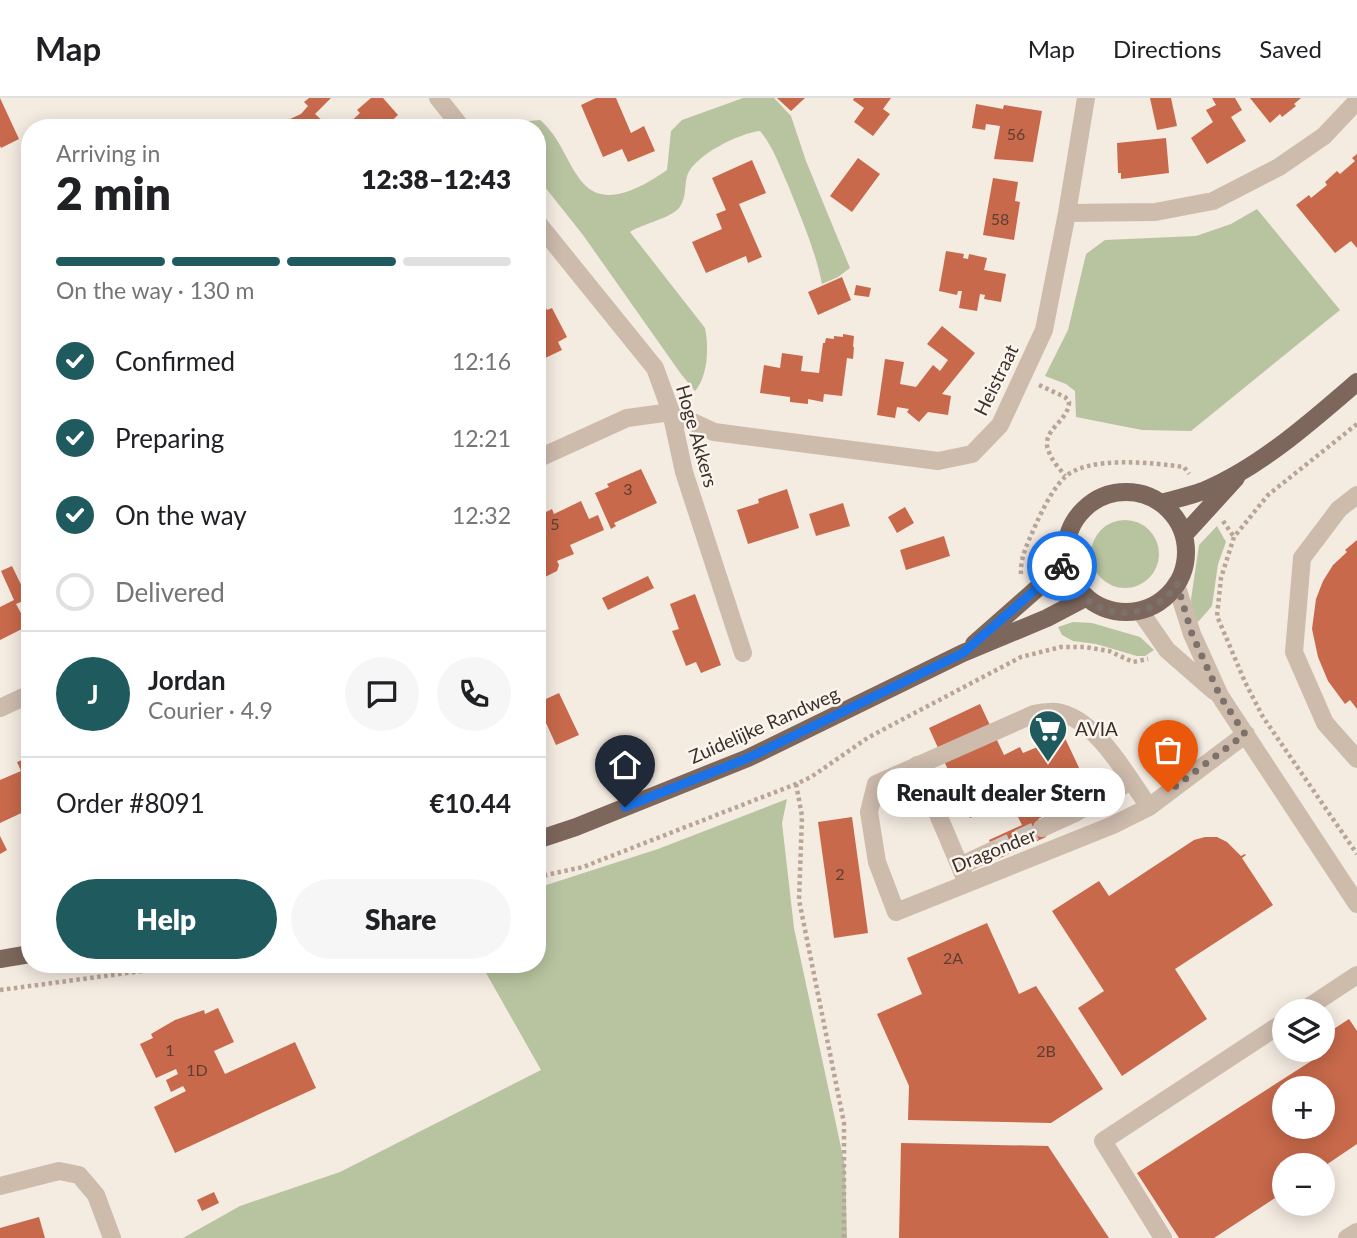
<!DOCTYPE html>
<meta charset="utf-8">
<style>
:root{--surface:#fff;--page:#f6f6f6;--text:#202124;--muted:#757577;--line:#e0e0e0;--accent:#1f5a5e}
body{margin:0;font-family:Lato,sans-serif;background:var(--page);color:var(--text);height:100vh;display:flex;flex-direction:column;font-size:26px;white-space:nowrap}
*{box-sizing:border-box;margin:0}
p{font-size:23px;color:var(--muted)}
.icon{flex:none;width:38px;height:38px;fill:none;stroke:currentColor;stroke-width:2;stroke-linecap:round;stroke-linejoin:round}
.map{position:relative;flex:1;overflow:hidden}
.sheet{position:absolute;left:21px;top:21px;width:525px;height:854px;display:flex;flex-direction:column;background:var(--surface);border-radius:28px;box-shadow:0 4px 18px #0003}
.sheet>*{flex:none}
.fabs{position:absolute;left:1272px;top:901px;display:grid;gap:14px}
.fabs a{display:grid;place-items:center;width:63px;height:63px;border-radius:50%;background:var(--surface);box-shadow:0 4px 18px #0003;font-size:35px}
.pin{position:absolute;display:grid;place-items:center;width:60px;height:60px;color:#fff;margin:-72px -30px;border-radius:50% 50% 50% 0;rotate:-45deg;box-shadow:0 0 7px #0007}
.pin .icon{rotate:45deg}
.courier{position:absolute;display:grid;place-items:center;width:70px;height:70px;margin:-35px;border:5px solid #1a73e8;border-radius:50%;background:#fff;color:#222;box-shadow:0 2px 9px #0007}
.bubble{position:absolute;height:49px;border-radius:24px;background:var(--surface);box-shadow:0 4px 18px #0003;font-size:23px;font-weight:800;line-height:49px;text-align:center}
.summary em{font-style:normal;font-weight:800}
.summary div{display:flex;flex-direction:column-reverse}
.summary{display:flex;align-items:center;justify-content:space-between;height:119px;padding:0 35px}
h1{font-size:46px;font-weight:800;line-height:52px}
.bar{display:grid;grid-template-columns:repeat(4,1fr);gap:10px 7px;align-content:center;height:84px;padding:0 35px}
.bar i{height:9px;border-radius:5px;background:var(--line)}
.bar .current{background:var(--accent)}
.bar p{grid-column:span 4}
.line{display:flex;align-items:center;gap:18px;padding:0 35px;border-top:2px solid var(--line)}
.line div{flex:1}
.round{display:grid;place-items:center;flex:none;width:74px;height:74px;border-radius:37px;background:var(--page)}
ol{padding:0 35px;list-style:none}
li{display:flex;align-items:center;gap:21px;height:77px}
li p{margin-inline-start:auto}
li .icon{padding:7px;border-radius:50%;background:var(--accent);color:#fff;stroke-width:4}
li:last-child{color:var(--muted)}
li i{width:38px;height:38px;border:4px solid var(--line);border-radius:50%}
.primary-button{display:flex;gap:14px;margin-top:auto;padding:14px 35px}
.primary-button a{flex:1;height:80px;border-radius:42px;background:var(--accent);color:#fff;font-size:28px;font-weight:800;line-height:80px;text-align:center}
.primary-button a+a{background:var(--page);color:var(--text)}
header{display:flex;align-items:center;gap:42px;box-sizing:border-box;height:98px;padding:0 35px;background:var(--surface);border-bottom:2px solid var(--line)}
header strong{font-size:33px}
nav{display:flex;gap:38px;margin-inline-start:auto;font-size:24px}
.map>svg:first-child{display:block}
.green{fill:#b8c4a0}
.building{fill:#c8694b;fill-rule:evenodd}
.lines{fill:none;stroke-linecap:round;stroke-linejoin:round}
.minor-tunnel{stroke:#cfc6bd;stroke-width:18;stroke-dasharray:18 9;stroke-linecap:butt}
.path{stroke:#b9a596;stroke-width:4.5;stroke-dasharray:3.5 3.5;stroke-linecap:butt}
.minor{stroke:#cdbbac;stroke-width:18}
.major{stroke:#7d675c;stroke-width:18}
.done{stroke:#7c716b;stroke-width:7;stroke-dasharray:0 12.6}
.route{stroke:#1a73e8;stroke-width:9}
.labels{text-anchor:middle;stroke-width:5;stroke-linejoin:round;paint-order:stroke}
.number-label{font-size:16px;fill:#5e3e33}
.street-label{font-size:19px;fill:#3b302b;stroke:#fbf5ee}
.poi-label{font-size:19px;fill:#3b302b;stroke:#fbf5ee;text-anchor:start}
</style>
<header>
<strong>Map</strong>
<nav><a>Map</a><a>Directions</a><a>Saved</a></nav>
</header>
<div class="map">
<svg width="1357" height="1140" viewBox="0 0 1357 1140">
<rect width="100%" height="100%" fill="#f4ebe1"/>
<path class="green" d="M743 0H774L791 18 806 63 850 170 838 179 822 186C815 151 801 120 788 87 780 69 773 48 760 33 740 35 694 57 687 78 684 89 687 99 679 110 671 120 642 126 630 134L705 230C709 249 708 278 695 293L681 276 583 137 537 79V30H518L529 23 540 22C562 41 566 65 583 85 606 112 645 87 667 72L671 33 682 22Z
M1257 111 1340 212 1191 333 1142 332 1076 319 1075 293 1066 286 1045 278 1068 232 1086 156 1105 142 1196 138 1231 126Z
M1091 456a34 34 0 1 1 68 0a34 34 0 1 1-68 0Z
M1217 428 1226 444 1218 466 1212 508 1198 524 1192 515 1191 501 1199 447Z
M1073 524 1092 525 1140 539 1154 552 1145 558H1137L1096 546 1073 543 1062 537 1058 529Z
M787 701 782 725 794 830 845 1068 847 1140H183L240 1108 340 1074 541 972 481 866H537V790L658 751Z"/>
<path class="building" d="M0 0 19 41 1 50 0 48Z
M309 0H331L315 16 325 25 320 30H283L281 25 301 16 308 8 304 4Z
M371 0H383L398 17 387 27 389 30H348L346 28 360 15 357 12Z
M596 0H616L631 35 644 28 655 53 628 64 622 51 603 59 581 7Z
M777 0H805L791 13Z
M854 0H891L883 11 890 16 873 38 854 24 864 10 853 2Z
M1150 0H1171L1177 28 1157 32Z
M1212 0H1235L1242 12 1231 19 1246 43 1207 66 1191 40 1213 24 1206 12 1216 7Z
M1250 0H1301L1294 6 1296 8 1282 19 1280 16 1270 25Z
M976 6 1003 11 1004 7 1042 13 1033 64 994 61 1000 28 986 26 985 32 972 30Z
M1166 40 1169 75 1121 81V75H1118L1117 45Z
M1357 56V150L1351 143 1335 155 1296 107 1309 97 1311 100 1327 87 1325 84 1337 73 1340 76 1355 63 1352 60Z
M858 60 880 76 852 114 830 98Z
M752 62 766 95 739 106 762 159 748 165 746 158 706 175 692 144 722 131 716 116 726 112 712 80Z
M993 80 1018 84 1015 103 1020 104 1014 142 983 137Z
M946 153 964 156 963 160 968 161 969 156 987 160 984 172 1006 176 1001 204 984 201 985 197 980 196 977 213 959 210 962 193H958L957 197 939 193Z
M842 179 851 202 818 217 808 194Z
M539 183 546 197 541 199 547 212 552 210 567 239 558 244 562 252 541 262 537 253V184Z
M856 187 871 190 869 199 854 197Z
M942 228 975 255 942 296 951 298 948 317 928 314 919 324 907 314 909 311 897 309 895 320 877 317 885 261 904 264 900 286 916 289 933 267 940 273 948 262 927 246Z
M843 236 854 238 853 249H854L853 261 847 260 842 298 824 296 823 304 808 301V306L790 304V299L760 295 764 267 780 270 782 255 803 258 801 273 819 275 823 245H825L826 240 834 241V238L843 239Z
M641 371 657 405 614 425 616 428 611 431 595 395 609 389 607 386Z
M787 391 799 430 748 446 737 412 759 405 758 401Z
M581 403 589 421 598 417 604 432 570 447 574 456 557 463 559 467 557 473 545 479 539 476 537 423 542 421 540 417 552 411 554 416Z
M843 405 850 428 816 438 809 416Z
M905 409 914 425 897 435 888 419Z
M944 438 950 458 906 472 900 452Z
M1357 442V611L1350 602 1345 606 1328 583 1318 559 1312 531 1316 501 1323 483 1333 467 1347 454 1345 452Z
M12 468 28 501 16 506 28 528 0 542V509L14 502 1 473Z
M648 478 654 490 608 512 602 500Z
M695 496 721 567 701 575 696 564 686 568 672 533 679 531 670 506Z
M559 595 579 637 556 647 537 605Z
M980 606 1004 657 1020 649 1023 655 1064 638 1090 693 1087 698 1038 721 1046 739 998 761 989 742 1022 727 1018 719 1046 706 1039 689 970 720 929 630Z
M30 659V711L0 725V682L21 673 17 664Z
M852 719 868 835 834 840 818 724Z
M0 738 7 752 0 756Z
M1205 739H1217L1227 744 1241 758 1245 756 1246 757 1242 760 1273 807 1175 871 1207 921 1122 978 1078 910 1104 893 1052 813 1099 783 1109 798 1194 742Z
M987 825 1019 896 1036 888 1103 991 1051 1025 908 1022 909 988 877 916 922 896 907 860Z
M218 910 234 944 214 953 225 976 295 944 316 990 175 1055 154 1009 186 993 183 988 171 994 166 982 178 976 176 971 156 980 140 946 153 940 151 936 175 922 204 912 205 916Z
M1349 921 1357 933V1046L1323 1069 1284 1068V1094L1214 1140H1179L1137 1075 1316 960 1311 952H1323V938ZM1284 990H1323V1029H1284Z
M901 1045 1048 1048 1109 1140H899Z
M214 1094 219 1105 202 1113 197 1102Z
M39 1119 45 1140H0V1130Z"/>
<g class="lines">
<path class="minor-tunnel" d="M994 752 1042 730"/>
<path class="path" d="M1039 287 1065 299 1069 304C1069 324 1039 332 1049 354 1052 363 1060 371 1065 378
M1357 326 1268 397 1234 439 1221 480 1217 518 1245 584 1263 619 1357 756
M1223 423 1234 439
M1021 476C1020 458 1029 443 1036 426 1043 411 1052 392 1064 380 1086 357 1156 365 1184 369L1189 376
M796 686 802 718 799 802 844 1025V1140
M537 779 583 769 796 686 811 679 869 639 1021 559 1061 549H1085L1109 553 1133 564 1148 561
M0 892 195 866"/>
<path class="minor" d="M438 0 462 30
M1067 115 1155 114 1213 103 1279 69 1324 38 1357 3
M537 124 655 270 671 314 684 374 743 555
M537 361 627 320 671 314 714 334 938 363 972 356 1000 327 1044 232 1067 115 1086 0
M1357 397 1339 411 1302 460 1294 554 1325 625 1357 661
M1176 486 1192 536 1220 598 1357 806
M1140 513 1167 552 1214 593
M0 610 30 596
M917 667 967 785
M1149 709C1128 679 1095 619 1056 614 1049 613 1041 615 1034 616L876 686 869 714 877 764 896 814 1113 727 1149 709 1246 636
M1042 730 1075 715 1131 683
M960 768 994 752
M1301 914 1357 877
M0 1088 59 1073 79 1077 96 1097 112 1140
M1163 1140 1103 1043 1284 924
M1347 1140 1357 1134"/>
<path class="major" d="M1066 454a60 60 0 1 1 120 0a60 60 0 1 1-120 0Z
M1161 405C1175 401 1190 398 1203 393 1259 370 1312 323 1357 284
M1184 437 1236 380
M974 546 1066 465
M537 742 576 729 748 660 963 555 1047 520 1085 500
M0 861 30 856"/>
</g>
<g class="lines">
<path class="done" d="M1062 468 1066 465C1070 478 1074 490 1084 499 1111 524 1158 518 1177 486L1192 536 1220 598 1245 636 1168 694"/>
<path class="route" d="M625 709 748 660 963 555 1062 468"/>
</g>
<defs>
<g id="supermarket-pin" transform="scale(2.0125)"><path d="M0 17L-7.5 6A9.5 9.5 0 1 1 7.5 6Z" fill="#1f5a5e" stroke="#fbf5ee"/><path d="M-6-5.5h2.5l.6 2H6L4.5 2H-2.5L-4.4-4H-6ZM-1.5 3.2a1.3 1.3 0 1 0 .1 0ZM3 3.2a1.3 1.3 0 1 0 .1 0Z" fill="#fff"/></g>
</defs>
<g fill-rule="evenodd">
<use href="#supermarket-pin" x="1048" y="631"/>
</g>
<g class="labels">
<g class="number-label">
<text x="1016" y="42">56</text>
<text x="1000" y="127">58</text>
<text x="628" y="397">3</text>
<text x="555" y="432">5</text>
<text x="840" y="782">2</text>
<text x="953" y="866">2A</text>
<text x="170" y="958">1</text>
<text x="1046" y="959">2B</text>
<text x="197" y="978">1D</text>
</g>
<g class="street-label">
<text transform="translate(996 282) rotate(-64)" y="7">Heistraat</text>
<text transform="translate(697 338) rotate(74)" y="7">Hoge Akkers</text>
<text transform="translate(764 627) rotate(-24)" y="7">Zuidelijke Randweg</text>
<text transform="translate(994 752) rotate(-22)" y="7">Dragonder</text>
</g>
<g class="poi-label">
<text x="1075" y="638">AVIA</text>
</g>
</g>
</svg>
<div class="fabs">
<a><svg class="icon" aria-label="layers" viewBox="0 0 24 24"><path d="M12 4l9 5-9 5-9-5zM3 14l9 5 9-5"/></svg></a>
<a>+</a>
<a>−</a>
</div>
<div class="pin" style="left:1168px;top:694px;background:#ea580c"><svg class="icon" aria-label="bag" viewBox="0 0 24 24"><path d="M5 8h14l-1 12H6zM9 8a3 3 0 0 1 6 0"/></svg></div>
<div class="pin" style="left:625px;top:709px;background:#1f2937"><svg class="icon" aria-label="home" viewBox="0 0 24 24"><path d="M3 11l9-7 9 7M6 9v11h12V9"/></svg></div>
<div class="courier" style="left:1062px;top:468px"><svg class="icon" aria-label="bike" viewBox="0 0 24 24"><circle cx="6" cy="16" r="4"/><circle cx="18" cy="16" r="4"/><path d="M6 16l4-8h5l3 8M10 8l3 8H6M13 5h3"/></svg></div>
<div class="bubble" style="left:877px;top:670px;width:248px">Renault dealer Stern</div>
<section class="sheet">
<div class="summary"><div><h1>2 min</h1><p>Arriving in</p></div><em>12:38–12:43</em></div>
<div class="bar"><i class="current"></i><i class="current"></i><i class="current"></i><i></i><p>On the way · 130 m</p></div>
<ol>
<li><svg class="icon" aria-label="check" viewBox="0 0 24 24"><path d="M5 12l5 5 9-10"/></svg>Confirmed<p>12:16</p></li>
<li><svg class="icon" aria-label="check" viewBox="0 0 24 24"><path d="M5 12l5 5 9-10"/></svg>Preparing<p>12:21</p></li>
<li><svg class="icon" aria-label="check" viewBox="0 0 24 24"><path d="M5 12l5 5 9-10"/></svg>On the way<p>12:32</p></li>
<li><i></i>Delivered</li>
</ol>
<div class="line" style="height:126px"><b class="round" style="background:var(--accent);color:#fff">J</b><div><b>Jordan</b><p>Courier · 4.9</p></div><a class="round"><svg class="icon" aria-label="chat" viewBox="0 0 24 24"><path d="M4 5h16v11H9l-5 4z"/></svg></a><a class="round"><svg class="icon" aria-label="phone" viewBox="0 0 24 24"><path d="M5 4h4l2 5-3 2q2 4 5 5l2-3 5 2v4C11 20 4 13 5 4z"/></svg></a></div>
<div class="line" style="height:91px"><div>Order #8091</div><b>€10.44</b></div>
<div class="primary-button"><a>Help</a><a>Share</a></div>
</section>
</div>
